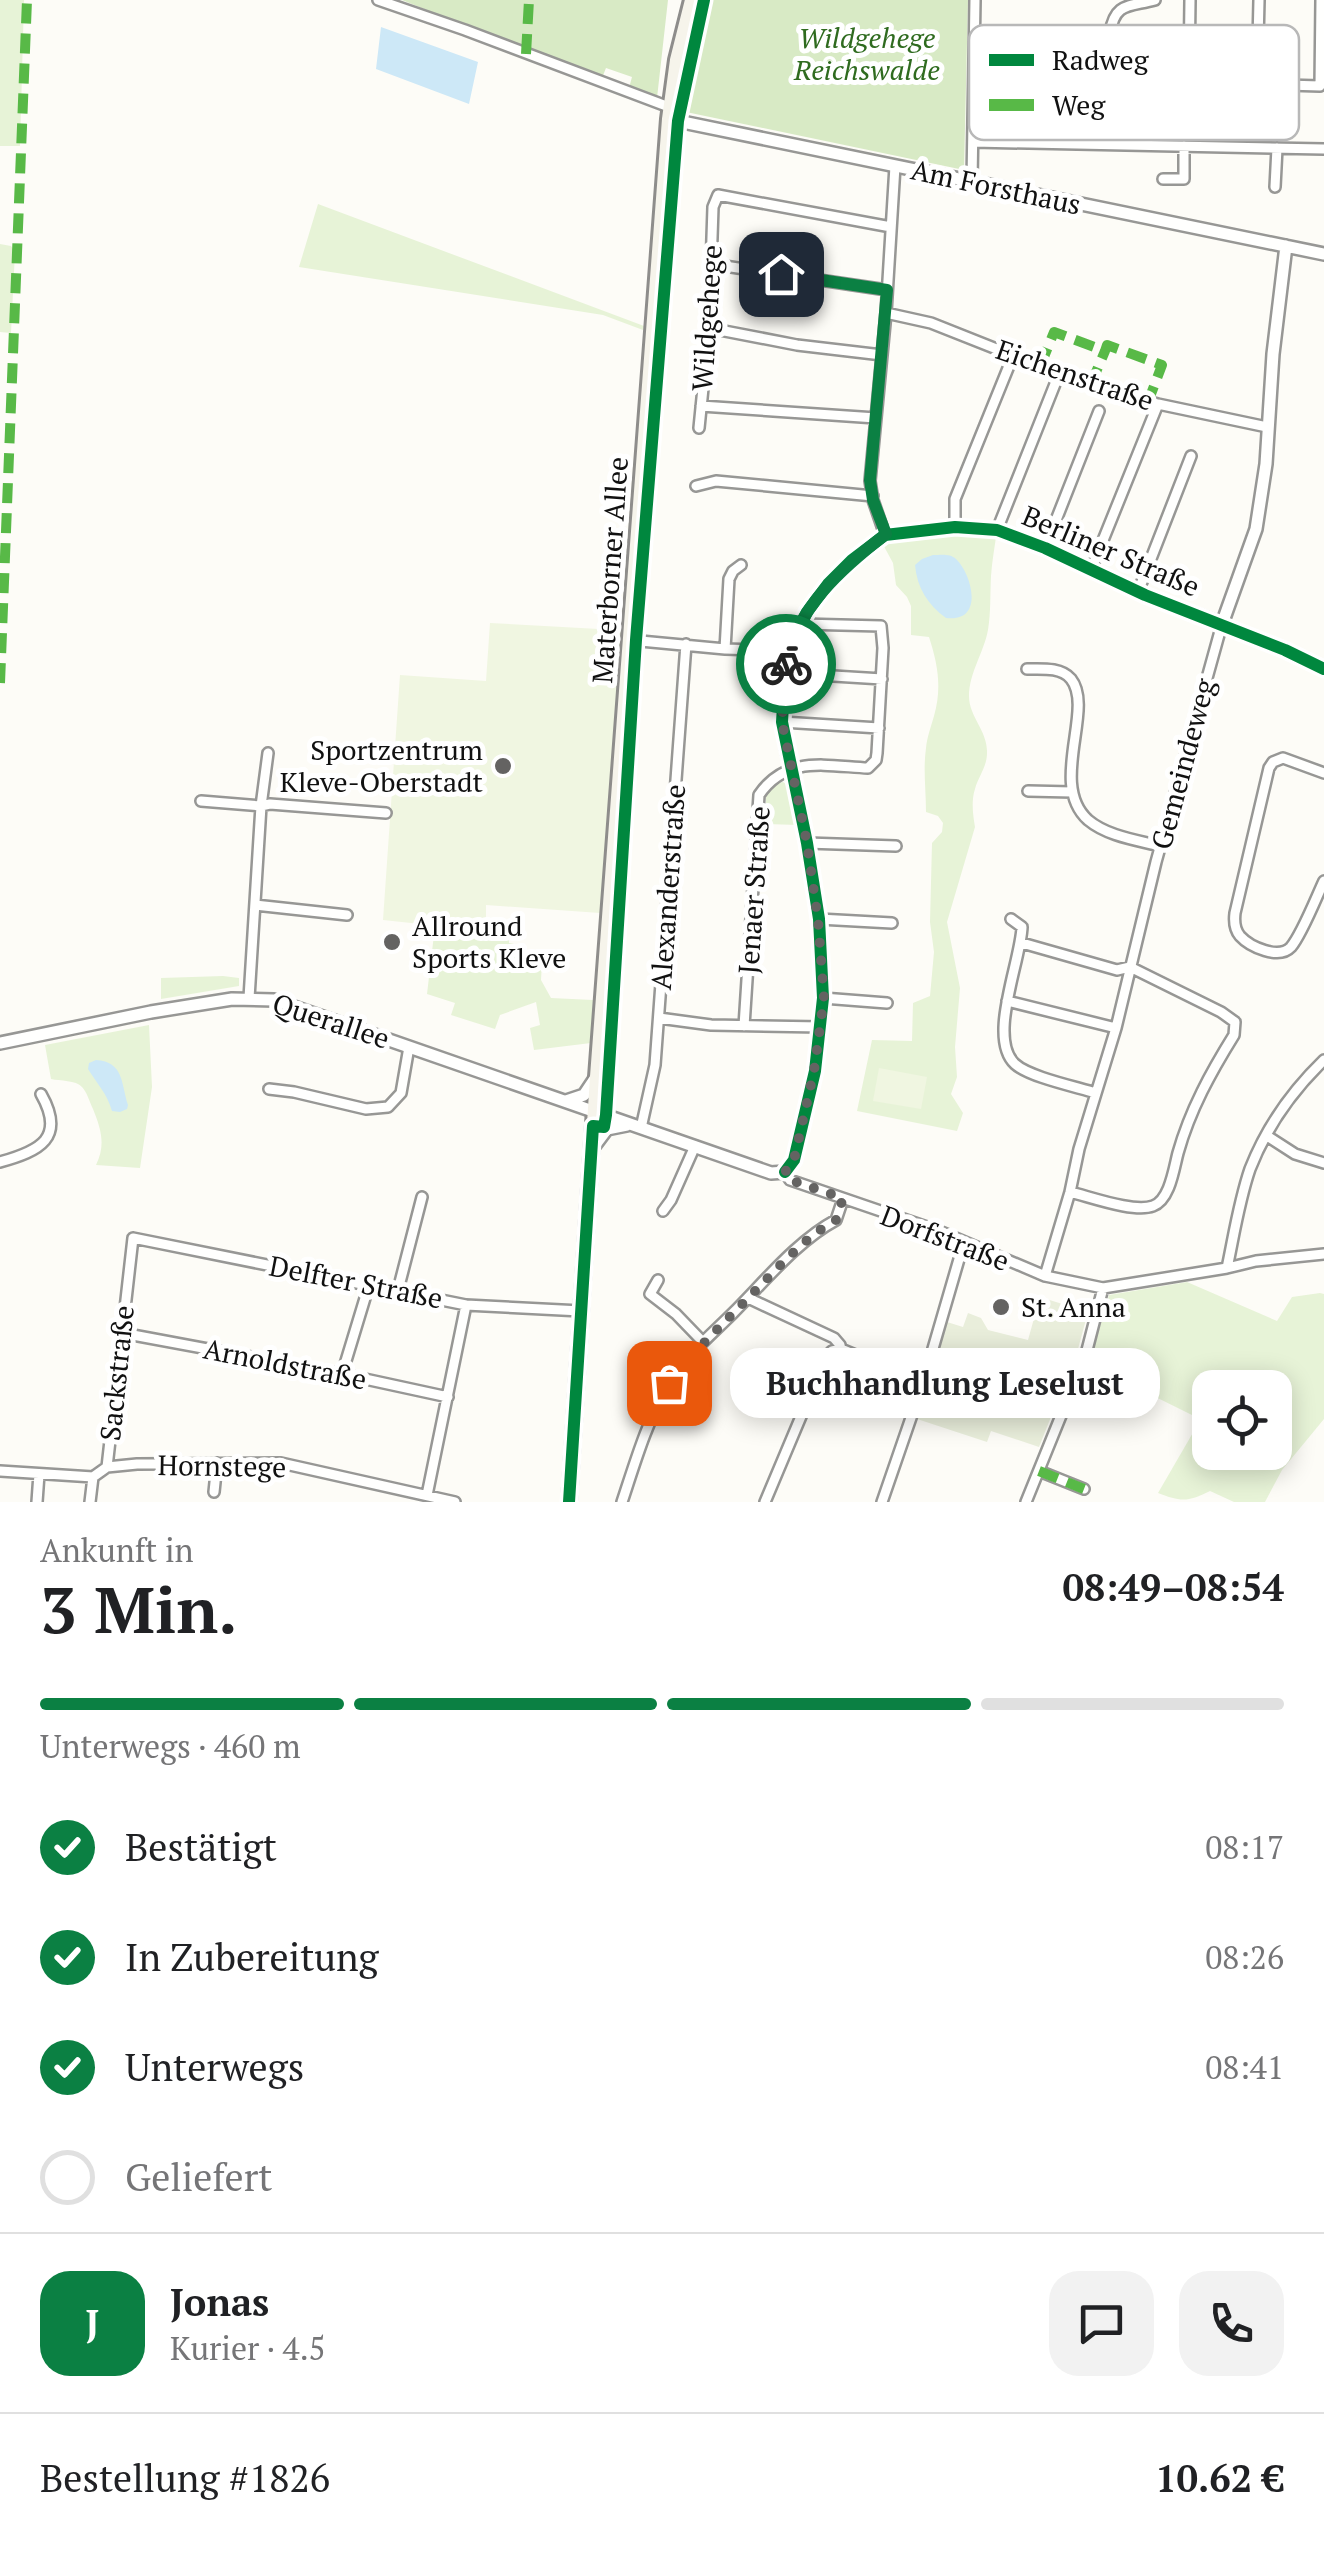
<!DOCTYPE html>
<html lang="de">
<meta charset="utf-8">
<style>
:root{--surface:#fff;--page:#f2f2f2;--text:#202124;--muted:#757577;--line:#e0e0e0;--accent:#0b8043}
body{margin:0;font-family:"PT Serif",serif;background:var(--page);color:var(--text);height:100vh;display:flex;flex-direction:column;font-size:38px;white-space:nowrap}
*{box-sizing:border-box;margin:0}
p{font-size:32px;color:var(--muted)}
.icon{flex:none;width:55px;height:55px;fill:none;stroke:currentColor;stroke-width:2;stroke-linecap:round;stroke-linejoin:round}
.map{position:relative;height:1502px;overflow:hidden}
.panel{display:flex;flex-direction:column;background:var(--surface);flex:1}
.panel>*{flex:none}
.tools{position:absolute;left:1192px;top:1370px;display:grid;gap:20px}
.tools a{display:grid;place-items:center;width:100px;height:100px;border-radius:20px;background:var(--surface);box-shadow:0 5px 25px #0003;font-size:50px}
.pin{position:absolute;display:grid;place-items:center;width:85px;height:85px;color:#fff;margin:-42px;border-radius:20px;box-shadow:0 5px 15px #0006}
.courier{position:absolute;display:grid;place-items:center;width:100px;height:100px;margin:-50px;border:8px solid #0b8043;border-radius:50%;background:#fff;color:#222;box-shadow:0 2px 12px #0007}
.bubble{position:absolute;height:70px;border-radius:30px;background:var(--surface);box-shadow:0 5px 25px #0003;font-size:32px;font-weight:800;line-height:70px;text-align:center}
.overview em{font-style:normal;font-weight:800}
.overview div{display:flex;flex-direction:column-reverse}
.overview{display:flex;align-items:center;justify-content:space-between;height:170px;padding:0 40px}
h1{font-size:65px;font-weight:800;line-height:75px}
.bar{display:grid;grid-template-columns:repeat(4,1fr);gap:15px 10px;align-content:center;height:120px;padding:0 40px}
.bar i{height:12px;border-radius:8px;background:var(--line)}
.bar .active{background:var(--accent)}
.bar p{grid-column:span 4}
.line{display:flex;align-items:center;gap:25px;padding:0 40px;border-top:2px solid var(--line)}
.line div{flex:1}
.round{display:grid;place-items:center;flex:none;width:105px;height:105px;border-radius:30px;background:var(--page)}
ol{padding:0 40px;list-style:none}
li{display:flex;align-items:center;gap:30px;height:110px}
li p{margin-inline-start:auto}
li .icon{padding:10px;border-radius:50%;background:var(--accent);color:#fff;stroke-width:4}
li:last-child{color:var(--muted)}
li i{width:55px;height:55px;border:5px solid var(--line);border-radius:50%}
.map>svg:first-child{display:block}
.green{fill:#e7f3d7;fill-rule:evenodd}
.forest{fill:#d8eac5}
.cemetery{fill:#e9eedb}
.pitch{fill:#f0f6e1}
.water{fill:#cde8f7}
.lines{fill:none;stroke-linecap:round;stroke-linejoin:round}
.minor-casing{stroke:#979795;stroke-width:14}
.tertiary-casing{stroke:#979795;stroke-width:16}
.secondary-casing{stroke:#8e8d8b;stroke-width:18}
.minor{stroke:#fffffe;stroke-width:9}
.tertiary{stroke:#fffffe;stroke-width:11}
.secondary{stroke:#f6f4eb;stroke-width:12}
.quiet{stroke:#58b947;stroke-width:10;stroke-dasharray:20 10;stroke-linecap:butt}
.cycleway-casing{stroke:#fff;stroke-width:19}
.cycleway{stroke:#00873e;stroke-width:12}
.done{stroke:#646362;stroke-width:10;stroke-dasharray:0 18}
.route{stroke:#0b8043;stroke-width:12}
.poi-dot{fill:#646362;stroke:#fff;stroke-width:4}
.labels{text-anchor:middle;stroke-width:10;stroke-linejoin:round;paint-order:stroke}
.park-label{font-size:28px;font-style:italic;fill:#2f6b1f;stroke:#fff}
.street-label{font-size:28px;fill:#111;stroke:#fff}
.poi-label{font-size:28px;fill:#111;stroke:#fff;text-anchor:start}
.key{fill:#fff;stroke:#b8b8b8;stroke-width:2.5}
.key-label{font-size:28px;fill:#111}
</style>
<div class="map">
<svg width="1324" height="1502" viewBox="0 0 1324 1502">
<rect width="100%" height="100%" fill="#fdfcf7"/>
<path class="green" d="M0 0H24L20 146H0Z
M318 204 644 326 643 330 603 315 299 267Z
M0 244 11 246 15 252 11 333 0 332Z
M997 530C995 545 992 561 991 576 990 594 991 612 988 630 984 652 969 673 969 696 969 717 988 731 987 753 987 767 978 777 975 789 971 801 973 815 975 827L947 922 960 988 955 1047 957 1077 951 1094 963 1113 957 1131 857 1111 872 1040 912 1041 913 1003 930 996 934 952 930 922 932 843 942 832 943 823 938 816 926 812C926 791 923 769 926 748 927 737 931 727 934 716 942 688 938 665 929 637L911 635V606L907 597 896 585 893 563 880 539 885 535Z
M783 782 790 787 798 825 766 824V797L771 784Z
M435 926 509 932V943L519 945 524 961 542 962 541 980 551 998 593 1000 591 1043 534 1050 530 1028 540 1025 536 1002 500 1015 495 1029 451 1015 455 1003 427 994Z
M223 976 239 978V986L161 999V978Z
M149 1025 152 1087 140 1168 96 1165C106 1145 101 1129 93 1109 90 1103 87 1092 82 1087 76 1080 60 1081 51 1079L45 1045Z
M1187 1282 1277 1321 1292 1297 1320 1293 1324 1294V1419L1282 1470 1265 1502H1234L1210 1491C1188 1502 1181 1502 1158 1493L1198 1424 1196 1417 1089 1364 1109 1295ZM1210 1388H1275V1452H1210Z"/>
<path class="forest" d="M402 0H668L657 98 629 88 632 77 606 68 602 78 530 52Z
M712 0H968L964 170 686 112Z"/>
<path class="cemetery" d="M1040 1297 1088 1312 1078 1349 1039 1447 991 1431 987 1442 917 1419 947 1322 963 1327 968 1313 981 1318 988 1330 1028 1340Z"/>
<path class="pitch" d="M490 623 617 630 623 624 600 913 486 905V931L383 920 400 675 486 681Z
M879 1068 927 1077 921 1109 873 1101Z"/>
<path class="water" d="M381 27 478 62 469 104 376 69Z
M933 555C940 555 950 553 956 559 972 574 985 623 946 618 928 605 917 588 915 565L922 559Z
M96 1060C124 1062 121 1083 128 1105L127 1109 120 1112 112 1111C107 1093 97 1084 88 1069L89 1063Z"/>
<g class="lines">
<g class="minor-casing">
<path id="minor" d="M378 0 465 30 669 107
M1259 0 1257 84 1320 86 1321 0
M1189 76 1190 0
M973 142 1324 149
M1022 143V38
M1108 144 1110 33C1115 2 1129 7 1155 0
M1163 179H1184V146
M972 181 975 0
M1275 187 1277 148
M711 264 887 290
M886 313 931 323 1090 386 1158 404 1267 427
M709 328 797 345 882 355
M701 406 876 418
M699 428 709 328 713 207 718 195 891 227
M696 486 716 481 873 496
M955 527V499L1013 356
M997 530 1059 374
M885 535 873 500 870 481 886 313 895 166
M1045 548 1099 411
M1091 570 1158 404
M1138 592 1191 456
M630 640 725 649 788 651
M725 649 729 579 733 571 741 565
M1027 669C1042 669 1061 667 1071 679 1095 709 1048 784 1088 820 1107 836 1136 840 1160 846
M785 673 882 679
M782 722 879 728
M1324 773 1283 758 1273 762 1269 768 1235 913C1234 921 1234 929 1240 936 1250 947 1279 960 1291 947 1302 934 1316 898 1324 881
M1028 791 1072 792
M201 801 261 806 270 804 386 813
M807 843 896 846
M255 905 347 915
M819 919 892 923
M1011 919 1022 927C1021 961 987 1038 1015 1064 1029 1077 1077 1087 1096 1093
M1022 943 1117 970 1130 967 1221 1012 1235 1022 1234 1035C1211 1072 1190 1110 1178 1153 1174 1168 1170 1200 1153 1206 1134 1213 1091 1197 1070 1192
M249 998 261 806 268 753
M823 998 887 1003
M1007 1001 1116 1028
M659 1018 711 1025 821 1027
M744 1026 759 795C786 755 826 766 868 768L876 760 877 753 883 648 881 626 801 624
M269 1089 294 1092 366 1109 388 1107 401 1093 409 1047
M641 1128 655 1065 686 644
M1267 1136 1295 1154 1324 1163
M0 1162C40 1151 66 1138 41 1094
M785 1172 790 1180 939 1231 1045 1276 1103 1288 1227 1268 1256 1261 1324 1254
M663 1211 671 1200 695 1146
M1227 1268C1234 1235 1239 1201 1250 1169 1266 1128 1293 1090 1324 1060
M1045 1276 1070 1192 1079 1149 1116 1028 1156 862 1222 624 1285 650 1324 669
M658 1280 650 1294 676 1314 703 1342
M398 1290 422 1197
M748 1298 834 1338 840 1345 841 1349
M122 1333 342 1374 448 1397
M342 1374 369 1285
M107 1467 137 1464 281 1463 455 1502
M0 1471 93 1477
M1039 1471 1084 1489
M214 1492 217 1463
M427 1495 466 1305
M37 1502 39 1474
M90 1502 93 1477 107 1467 133 1238 466 1305 581 1311
M622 1502C635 1463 646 1424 667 1387 683 1358 710 1336 733 1313 765 1281 797 1241 836 1220L843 1199
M765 1502 826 1357 832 1351 841 1349 923 1383
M882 1502 923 1383 964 1242
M1026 1502 1086 1354 1103 1288"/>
</g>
<g class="tertiary-casing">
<path id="tertiary" d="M668 119 1324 254
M0 1043 151 1012 232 999 274 1000 771 1173 785 1172 794 1160 815 1071 823 998 819 919 807 843 787 751 782 722V700L788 651 807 612 828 584 852 560 885 535 955 527 997 530 1045 548 1145 595 1222 624 1256 529 1266 464 1273 354 1286 246
M566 1101 584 1095 596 1077
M592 1149 607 1129 627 1125"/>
</g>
<g class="secondary-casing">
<path id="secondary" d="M569 1502 596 1077 668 119 676 60 691 0"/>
</g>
<use href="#minor" class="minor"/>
<use href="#tertiary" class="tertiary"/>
<use href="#secondary" class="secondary"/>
<path class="quiet" d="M526 54 529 0
M1040 367 1054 332 1105 351 1107 345 1162 365 1148 402
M1090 386 1105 351
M0 683 27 0
M1039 1471 1084 1489"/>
<g class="cycleway-casing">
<path id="cycleway" d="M785 1172 794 1160 815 1071 823 998 819 919 807 843 782 722 785 673 788 651 807 612 828 584 852 560 885 535 955 527 997 530 1045 548 1145 595 1285 650 1324 669
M569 1502 593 1126 604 1127 606 1115 636 640 678 121 704 0"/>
</g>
<use href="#cycleway" class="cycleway"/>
</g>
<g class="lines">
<path class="done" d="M669 1383C695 1350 725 1322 754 1292 779 1267 805 1237 836 1220L843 1198 790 1180 785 1172 794 1160 814 1071 824 998 818 920 807 843 782 722 786 664"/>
<path class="route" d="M781 274 887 290 870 480 873 500 886 534C843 567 796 608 786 664"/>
</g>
<g class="poi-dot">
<circle cx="503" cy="766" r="10"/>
<circle cx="392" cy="942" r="10"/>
<circle cx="1001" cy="1307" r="10"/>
</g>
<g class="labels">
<g class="park-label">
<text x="867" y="48">Wildgehege<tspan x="867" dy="32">Reichswalde</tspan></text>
</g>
<g class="street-label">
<text transform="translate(996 187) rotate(12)" y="10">Am Forsthaus</text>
<text transform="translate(707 318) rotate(-86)" y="10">Wildgehege</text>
<text transform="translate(1075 375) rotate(19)" y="10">Eichenstraße</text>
<text transform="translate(1111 551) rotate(23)" y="10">Berliner Straße</text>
<text transform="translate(610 570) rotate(-86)" y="10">Materborner Allee</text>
<text transform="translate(1183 764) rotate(-75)" y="10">Gemeindeweg</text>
<text transform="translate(668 887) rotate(-86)" y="10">Alexanderstraße</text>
<text transform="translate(754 890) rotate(-86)" y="10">Jenaer Straße</text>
<text transform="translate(331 1021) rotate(18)" y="10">Querallee</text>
<text transform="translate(945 1238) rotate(21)" y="10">Dorfstraße</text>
<text transform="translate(356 1282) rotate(11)" y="10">Delfter Straße</text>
<text transform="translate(285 1364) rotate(11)" y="10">Arnoldstraße</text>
<text transform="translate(117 1373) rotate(-84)" y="10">Sackstraße</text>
<text transform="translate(222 1466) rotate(1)" y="10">Hornstege</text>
</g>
<g class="poi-label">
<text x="483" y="760" text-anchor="end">Sportzentrum<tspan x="483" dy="32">Kleve-Oberstadt</tspan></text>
<text x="412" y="936">Allround<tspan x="412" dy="32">Sports Kleve</tspan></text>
<text x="1021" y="1317">St. Anna</text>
</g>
</g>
<rect x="969" y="25" width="330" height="115" rx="15" class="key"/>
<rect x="989" y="54" width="45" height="12" fill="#00873e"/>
<rect x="989" y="99" width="45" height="12" fill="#58b947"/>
<g class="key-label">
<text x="1052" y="70">Radweg</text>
<text x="1052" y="115">Weg</text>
</g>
</svg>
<div class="tools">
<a><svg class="icon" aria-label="locate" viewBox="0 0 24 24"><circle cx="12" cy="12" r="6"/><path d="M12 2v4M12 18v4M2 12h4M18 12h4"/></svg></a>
</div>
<div class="pin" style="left:669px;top:1383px;background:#ea580c"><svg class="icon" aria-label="bag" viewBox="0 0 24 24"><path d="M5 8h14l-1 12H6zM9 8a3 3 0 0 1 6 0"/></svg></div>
<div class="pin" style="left:781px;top:274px;background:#1f2937"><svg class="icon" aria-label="home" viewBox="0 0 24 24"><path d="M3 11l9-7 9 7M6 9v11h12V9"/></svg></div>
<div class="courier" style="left:786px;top:664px"><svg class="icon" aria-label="bike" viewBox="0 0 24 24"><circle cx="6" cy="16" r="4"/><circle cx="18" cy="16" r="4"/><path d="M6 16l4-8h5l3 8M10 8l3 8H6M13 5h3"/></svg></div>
<div class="bubble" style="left:730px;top:1348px;width:430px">Buchhandlung Leselust</div>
</div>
<section class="panel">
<div class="overview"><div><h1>3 Min.</h1><p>Ankunft in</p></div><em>08:49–08:54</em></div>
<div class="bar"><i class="active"></i><i class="active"></i><i class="active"></i><i></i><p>Unterwegs · 460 m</p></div>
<ol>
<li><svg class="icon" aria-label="check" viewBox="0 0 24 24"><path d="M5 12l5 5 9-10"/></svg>Bestätigt<p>08:17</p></li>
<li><svg class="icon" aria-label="check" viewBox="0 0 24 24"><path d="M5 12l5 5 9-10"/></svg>In Zubereitung<p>08:26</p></li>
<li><svg class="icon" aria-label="check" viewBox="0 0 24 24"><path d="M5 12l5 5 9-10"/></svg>Unterwegs<p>08:41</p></li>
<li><i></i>Geliefert</li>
</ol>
<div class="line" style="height:180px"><b class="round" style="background:var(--accent);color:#fff">J</b><div><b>Jonas</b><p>Kurier · 4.5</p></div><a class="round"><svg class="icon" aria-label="chat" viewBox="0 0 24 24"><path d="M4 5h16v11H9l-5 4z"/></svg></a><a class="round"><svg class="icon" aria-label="phone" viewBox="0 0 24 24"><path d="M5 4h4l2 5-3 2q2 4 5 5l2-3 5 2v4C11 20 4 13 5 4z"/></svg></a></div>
<div class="line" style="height:130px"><div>Bestellung #1826</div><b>10.62 €</b></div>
</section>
